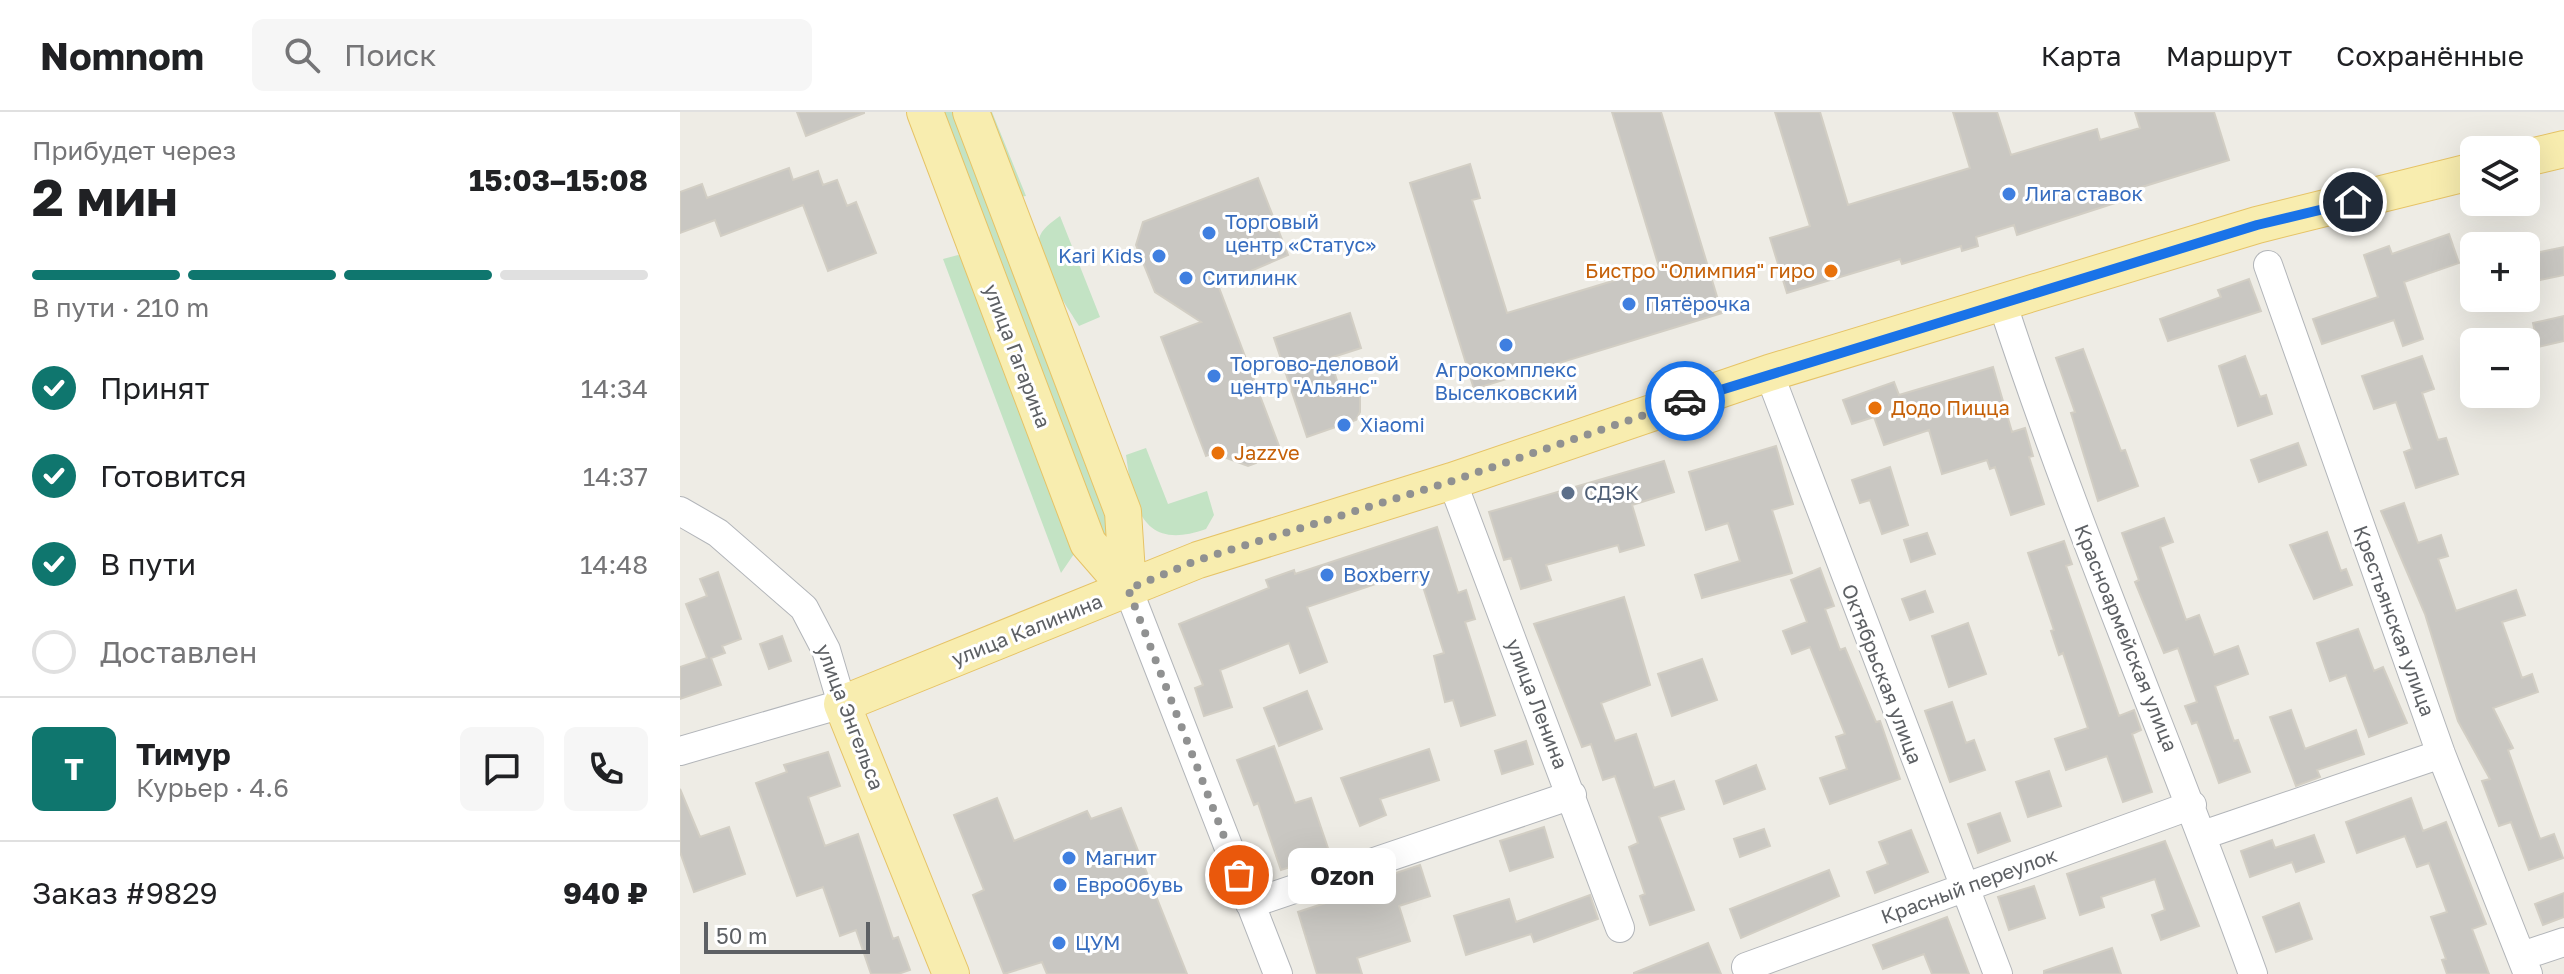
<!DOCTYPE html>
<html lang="ru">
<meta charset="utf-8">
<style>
:root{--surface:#fff;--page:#f6f6f6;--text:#202124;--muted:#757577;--line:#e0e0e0;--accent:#0f766e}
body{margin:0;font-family:"Golos Text",sans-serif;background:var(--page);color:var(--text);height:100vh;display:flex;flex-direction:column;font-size:30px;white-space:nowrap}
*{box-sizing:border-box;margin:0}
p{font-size:26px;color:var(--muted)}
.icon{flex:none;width:44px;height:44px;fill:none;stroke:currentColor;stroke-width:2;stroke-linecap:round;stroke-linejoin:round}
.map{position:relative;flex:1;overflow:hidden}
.panel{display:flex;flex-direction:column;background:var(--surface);width:680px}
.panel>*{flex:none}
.fabs{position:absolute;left:1780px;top:24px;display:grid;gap:16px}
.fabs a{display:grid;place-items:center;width:80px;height:80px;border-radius:12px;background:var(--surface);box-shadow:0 8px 32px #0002;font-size:40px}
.scale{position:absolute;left:24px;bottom:20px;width:166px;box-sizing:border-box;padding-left:8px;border:4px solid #5d6064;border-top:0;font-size:22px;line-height:28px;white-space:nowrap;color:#5d6064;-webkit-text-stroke:6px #fff;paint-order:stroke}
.pin{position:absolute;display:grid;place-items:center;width:68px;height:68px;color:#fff;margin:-34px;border:4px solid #fff;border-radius:50%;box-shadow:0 2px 8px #0007}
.courier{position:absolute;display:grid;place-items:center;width:80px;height:80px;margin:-40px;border:6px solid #1a73e8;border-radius:50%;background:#fff;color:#222;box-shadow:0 2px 10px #0007}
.bubble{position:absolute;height:56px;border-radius:12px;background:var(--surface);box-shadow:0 8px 32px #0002;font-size:26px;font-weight:700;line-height:56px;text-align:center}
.headline em{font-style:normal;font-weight:700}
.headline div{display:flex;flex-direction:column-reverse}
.headline{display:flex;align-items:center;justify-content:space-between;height:136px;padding:0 32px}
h1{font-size:52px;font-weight:700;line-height:60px}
.bar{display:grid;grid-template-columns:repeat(4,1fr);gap:12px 8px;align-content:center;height:96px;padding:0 32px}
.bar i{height:10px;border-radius:6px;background:var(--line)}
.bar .on{background:var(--accent)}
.bar p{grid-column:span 4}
.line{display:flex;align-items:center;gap:20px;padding:0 32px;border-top:2px solid var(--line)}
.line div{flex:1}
.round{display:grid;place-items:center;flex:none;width:84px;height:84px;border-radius:12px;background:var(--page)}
ol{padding:0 32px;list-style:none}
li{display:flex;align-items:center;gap:24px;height:88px}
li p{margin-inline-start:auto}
li .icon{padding:8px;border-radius:50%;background:var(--accent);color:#fff;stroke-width:4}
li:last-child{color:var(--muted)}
li i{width:44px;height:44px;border:4px solid var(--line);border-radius:50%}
header{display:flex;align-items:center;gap:48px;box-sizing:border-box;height:112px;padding:0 40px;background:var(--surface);border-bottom:2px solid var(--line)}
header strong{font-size:38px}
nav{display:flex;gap:44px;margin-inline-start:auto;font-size:28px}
.search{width:560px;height:72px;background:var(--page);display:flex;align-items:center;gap:20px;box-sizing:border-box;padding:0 28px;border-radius:12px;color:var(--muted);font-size:30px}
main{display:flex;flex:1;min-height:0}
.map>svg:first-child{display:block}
.green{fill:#c3e3c4}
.building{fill:#c9c7c2;stroke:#d2cec4;stroke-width:2}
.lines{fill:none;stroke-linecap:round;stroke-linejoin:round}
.minor-casing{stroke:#b2b5b9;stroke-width:30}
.major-casing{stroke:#e6c366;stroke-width:38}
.minor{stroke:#fff;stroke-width:28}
.major{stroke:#f8edaf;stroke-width:36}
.done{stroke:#909191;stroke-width:8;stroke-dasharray:0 14.4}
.route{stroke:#1a73e8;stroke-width:10}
.shop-dot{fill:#3f7fe0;stroke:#fff;stroke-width:3}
.food-dot{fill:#e8710a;stroke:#fff;stroke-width:3}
.service-dot{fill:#5c6f8a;stroke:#fff;stroke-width:3}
.labels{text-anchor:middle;stroke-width:6;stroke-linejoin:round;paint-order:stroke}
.shop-label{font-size:20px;fill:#366cbe;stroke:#fff;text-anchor:start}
.food-label{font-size:20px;fill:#c56008;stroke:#fff;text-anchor:start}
.street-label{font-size:20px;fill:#5d6064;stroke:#fff}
.service-label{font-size:20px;fill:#4e5e75;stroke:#fff;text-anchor:start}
</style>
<header>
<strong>Nomnom</strong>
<div class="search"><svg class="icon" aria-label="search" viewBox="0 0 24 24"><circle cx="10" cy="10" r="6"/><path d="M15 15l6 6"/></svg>Поиск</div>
<nav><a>Карта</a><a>Маршрут</a><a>Сохранённые</a></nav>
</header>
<main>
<section class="panel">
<div class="headline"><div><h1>2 мин</h1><p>Прибудет через</p></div><em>15:03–15:08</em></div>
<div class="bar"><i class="on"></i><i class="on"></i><i class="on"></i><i></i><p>В пути · 210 m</p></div>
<ol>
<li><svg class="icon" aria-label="check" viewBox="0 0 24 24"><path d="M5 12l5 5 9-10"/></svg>Принят<p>14:34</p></li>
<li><svg class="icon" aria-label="check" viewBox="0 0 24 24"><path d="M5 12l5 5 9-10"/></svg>Готовится<p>14:37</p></li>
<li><svg class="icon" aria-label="check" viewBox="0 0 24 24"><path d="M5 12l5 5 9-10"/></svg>В пути<p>14:48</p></li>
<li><i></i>Доставлен</li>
</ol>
<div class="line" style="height:144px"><b class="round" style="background:var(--accent);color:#fff">Т</b><div><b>Тимур</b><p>Курьер · 4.6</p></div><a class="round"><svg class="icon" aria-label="chat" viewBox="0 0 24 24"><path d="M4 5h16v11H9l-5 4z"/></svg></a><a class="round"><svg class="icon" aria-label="phone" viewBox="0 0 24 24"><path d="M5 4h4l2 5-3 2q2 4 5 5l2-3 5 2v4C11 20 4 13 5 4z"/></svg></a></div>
<div class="line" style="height:104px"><div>Заказ #9829</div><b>940 ₽</b></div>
</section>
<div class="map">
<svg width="1884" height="862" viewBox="0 0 1884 862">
<rect width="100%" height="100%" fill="#eeece5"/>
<path class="green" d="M263 0H279L435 413 430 425H423Z
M305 0H312L346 84 339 85Z
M380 104 420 205 399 214C387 194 355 150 359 127 361 117 372 110 380 104Z
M278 143 285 146 394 442 381 461 263 147Z
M466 336 488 392 527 379 534 403 526 417C462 440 453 395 446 343Z"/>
<path class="building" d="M117 0H184V1L126 24Z
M932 0H981L1042 201 794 277 730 71 790 52 800 86 792 88 827 201 979 155Z
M1095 0H1140L1168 93 1290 56 1273 0H1317L1331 43 1417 17 1420 28 1460 16 1455 0H1534L1549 48 1436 83 1438 90 1358 116 1337 123 1334 113 1296 125 1298 134 1282 139 1281 134 1222 152 1220 147 1107 181 1090 126 1130 114Z
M109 56 113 68 138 59 143 73 157 68 167 94 176 90 196 141 148 159 123 93 41 124 35 108 0 121V80L22 72 27 86Z
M578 66 608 143 538 173 599 334 581 341 576 351 568 354 533 341 526 344 481 225 521 210 475 180 456 133 463 110Z
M1769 122 1779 151 1724 170 1743 227 1723 234 1714 208 1642 232 1633 207 1698 185 1684 143 1709 134 1712 142Z
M1884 135V163L1846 171V143Z
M1569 167 1581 199 1488 229 1480 207 1541 185 1538 178Z
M670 201 681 236 650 246 662 285 680 280V300L676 308 627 325 594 226Z
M1884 204V229L1858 235 1853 211Z
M1403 237 1441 339 1445 338 1458 374 1418 389 1391 301 1395 300 1376 246Z
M1565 244 1580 285 1586 283 1592 302 1558 314 1539 254Z
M1742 244 1754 277 1742 281 1758 328 1766 326 1778 362 1736 376 1724 340 1732 337 1716 290 1694 297 1682 264Z
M1313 255 1332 320 1345 316 1353 344 1349 345 1364 392 1331 403 1315 355 1310 357 1307 348 1262 362 1249 318 1204 333 1194 305 1172 312 1163 288 1214 270 1219 283Z
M1618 331 1626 353 1579 370 1571 348Z
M1096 334 1113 392 1092 398 1112 461 1022 486 1015 463 1060 449 1048 411 1026 418 1009 360Z
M984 349 994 380 952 393 964 433 940 440 938 433 866 453 871 468 841 477 831 446 824 448 809 400Z
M1210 355 1228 413 1202 422 1190 388 1180 391 1172 368Z
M1724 391 1738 431 1761 423 1768 444 1758 447 1776 499 1836 478 1845 503 1822 510 1842 566 1852 562 1858 580 1813 596 1833 636 1828 638 1860 727 1874 722 1883 746 1849 758 1831 710 1819 714 1802 669 1810 667 1778 609 1745 502 1701 399Z
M1484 406 1493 430 1480 435 1506 508 1519 503 1534 543 1558 534 1568 562 1535 574 1554 629 1558 628 1570 660 1539 671 1517 610 1512 612 1505 594 1517 590 1498 536 1484 541 1455 470 1459 468 1442 421Z
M757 415 778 481 786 478 795 507 785 510 815 603 781 614 773 588 765 590 754 544 764 541 740 465 730 468 728 461 627 495 647 550 620 561 609 531 540 558 552 595 524 604 515 576 523 573 499 512 589 476 586 468 614 458 615 462Z
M1647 420 1661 459 1666 457 1672 473 1634 487 1610 433Z
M1247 421 1255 442 1231 450 1224 428Z
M1384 429 1392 452 1386 454 1439 604 1454 598 1461 618 1452 622 1472 680 1443 690 1427 644 1386 658 1375 627 1408 616 1383 541 1379 543 1371 519 1374 518 1348 441Z
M1140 456 1154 494 1145 497 1160 538 1165 536 1196 610 1200 609 1220 667 1150 692 1140 666 1167 657 1156 625 1165 622 1130 535 1112 542 1103 519 1127 510 1111 468Z
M38 460 61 527 42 534 45 541 31 546 41 573 0 587V555L27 546 6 492 27 484 20 467Z
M1245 479 1253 500 1230 508 1222 487Z
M944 485 970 573 921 591 935 629 956 622 974 676 994 669 1004 697 979 705 1014 798 970 813 960 784 965 782 949 735 958 731 935 664 923 668 911 632 902 635 854 512Z
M1288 511 1306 562 1269 575 1252 524Z
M1678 517 1694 559 1703 555 1727 611 1689 625 1666 563 1650 569 1637 531Z
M102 524 111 549 89 557 80 532Z
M1022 547 1037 588 992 604 978 562Z
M627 579 642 617 599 634 584 596Z
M1272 590 1286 631 1294 628 1305 658 1270 670 1245 599Z
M1611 598 1625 637 1676 618 1684 642 1637 658 1640 665 1616 674 1590 605Z
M846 629 853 652 822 662 815 639Z
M594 634 615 691 631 686 650 742 601 758 578 691 574 693 557 648Z
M749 637 759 668 700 687 706 703 680 714 661 666Z
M148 640 160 674 128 685 145 734 178 722 213 827 218 825 230 858 218 862H191L176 818 160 824 143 775 117 784 76 671 107 660 104 653Z
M1076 653 1085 677 1044 692 1036 669Z
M1369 659 1381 694 1348 705 1336 670Z
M0 677 20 725 49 715 65 762 14 780 0 740Z
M317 686 334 729 407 699 411 707 441 696 507 862H367L362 850 324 862 293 783 304 778 274 703Z
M1731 686 1743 719 1766 710 1806 812 1792 817 1809 862H1767L1762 848 1766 847 1751 805 1767 800 1749 751 1737 755 1725 724 1677 741 1666 710Z
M1320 701 1330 729 1298 741 1288 712Z
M864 715 873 745 830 759 820 729Z
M1084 717 1090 734 1060 745 1054 727Z
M1231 718 1248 760 1195 781 1187 760 1208 752 1199 730Z
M1634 723 1644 750 1616 760 1612 750 1570 765 1561 739 1592 728 1595 736Z
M1485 729 1519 814 1481 828 1472 803 1485 798 1475 767 1421 785 1424 795 1400 803 1387 762Z
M740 753 750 784 719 794 730 829 677 846 682 862H637L618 800 676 781 674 775Z
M1149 758 1159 784 1061 826 1050 797Z
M1354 774 1365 806 1329 818 1318 785Z
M1884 781V805L1863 813 1855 792Z
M910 783 918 807 854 830 851 822 786 843 774 804 829 787 836 810Z
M1619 791 1632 827 1596 840 1583 805Z
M1267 805 1289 862H1252L1244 842 1203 857 1193 833Z
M1028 831 1041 862H954V861Z
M1432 836 1441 862H1364V859Z"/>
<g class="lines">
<g class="minor-casing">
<path id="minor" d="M1588 153 1761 642 1848 862
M1322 190C1396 417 1492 637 1573 862
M1089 261 1318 862
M772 369 940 816
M0 399 38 421 124 496 146 538 162 592 0 639
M448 477 598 862
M1523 723 1761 642
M570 792 892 683
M1842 844 1884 830
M1066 855 1512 693"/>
</g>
<g class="major-casing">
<path id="major" d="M245 0 408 431 448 477
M291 0 443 400 448 477
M1846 46 1884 37
M271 862 162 592 518 448 772 369 1089 261 1577 113 1794 59"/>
</g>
<use href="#minor" class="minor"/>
<use href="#major" class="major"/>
</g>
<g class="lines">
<path class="done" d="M559 763 448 477 518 448 772 369 1005 289"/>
<path class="route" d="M1005 289 1577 113 1673 90"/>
</g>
<g class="shop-dot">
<circle cx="1329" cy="82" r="8"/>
<circle cx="529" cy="121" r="8"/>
<circle cx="479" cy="144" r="8"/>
<circle cx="506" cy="166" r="8"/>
<circle cx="949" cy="192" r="8"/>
<circle cx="826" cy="233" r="8"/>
<circle cx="534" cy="264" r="8"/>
<circle cx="664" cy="313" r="8"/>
<circle cx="647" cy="463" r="8"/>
<circle cx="389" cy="746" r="8"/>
<circle cx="380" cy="773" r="8"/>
<circle cx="379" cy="831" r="8"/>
</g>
<g class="food-dot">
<circle cx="1151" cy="159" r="8"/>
<circle cx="1195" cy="296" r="8"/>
<circle cx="538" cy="341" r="8"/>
</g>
<circle class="service-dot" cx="888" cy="381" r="8"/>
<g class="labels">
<g class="shop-label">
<text x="1345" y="89">Лига ставок</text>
<text x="545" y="117">Торговый<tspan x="545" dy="23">центр «Статус»</tspan></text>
<text x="463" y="151" text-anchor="end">Kari Kids</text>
<text x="522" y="173">Ситилинк</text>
<text x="965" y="199">Пятёрочка</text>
<text x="550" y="259">Торгово-деловой<tspan x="550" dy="23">центр "Альянс"</tspan></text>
<text x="826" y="265" text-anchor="middle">Агрокомплекс<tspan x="826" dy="23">Выселковский</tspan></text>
<text x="680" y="320">Xiaomi</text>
<text x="663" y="470">Boxberry</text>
<text x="405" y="753">Магнит</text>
<text x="396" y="780">ЕвроОбувь</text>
<text x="395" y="838">ЦУМ</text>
</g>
<g class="food-label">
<text x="1135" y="166" text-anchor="end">Бистро "Олимпия" гиро</text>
<text x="1211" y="303">Додо Пицца</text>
<text x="554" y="348">Jazzve</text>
</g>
<g class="street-label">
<text transform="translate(337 244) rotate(69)" y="7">улица Гагарина</text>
<text transform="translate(1714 509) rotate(70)" y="7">Крестьянская улица</text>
<text transform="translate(347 518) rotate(-22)" y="7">улица Калинина</text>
<text transform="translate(1446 526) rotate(68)" y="7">Красноармейская улица</text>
<text transform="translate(1202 562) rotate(69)" y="7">Октябрьская улица</text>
<text transform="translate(857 592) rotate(69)" y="7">улица Ленина</text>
<text transform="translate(170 605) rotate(69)" y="7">улица Энгельса</text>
<text transform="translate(1289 774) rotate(-20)" y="7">Красный переулок</text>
</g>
<g class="service-label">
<text x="904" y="388">СДЭК</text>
</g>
</g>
</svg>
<div class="fabs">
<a><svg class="icon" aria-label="layers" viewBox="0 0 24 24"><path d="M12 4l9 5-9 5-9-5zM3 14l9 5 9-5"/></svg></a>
<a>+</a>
<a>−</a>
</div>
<div class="scale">50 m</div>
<div class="pin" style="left:559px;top:763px;background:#ea580c"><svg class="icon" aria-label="bag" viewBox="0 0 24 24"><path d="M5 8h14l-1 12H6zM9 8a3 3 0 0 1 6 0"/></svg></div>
<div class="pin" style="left:1673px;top:90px;background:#1f2937"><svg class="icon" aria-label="home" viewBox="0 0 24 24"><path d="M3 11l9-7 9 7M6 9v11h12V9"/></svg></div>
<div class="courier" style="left:1005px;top:289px"><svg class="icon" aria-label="car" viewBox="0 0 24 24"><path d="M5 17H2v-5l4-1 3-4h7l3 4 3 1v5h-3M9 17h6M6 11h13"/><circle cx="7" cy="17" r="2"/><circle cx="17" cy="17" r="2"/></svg></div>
<div class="bubble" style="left:608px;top:736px;width:108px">Ozon</div>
</div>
</main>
